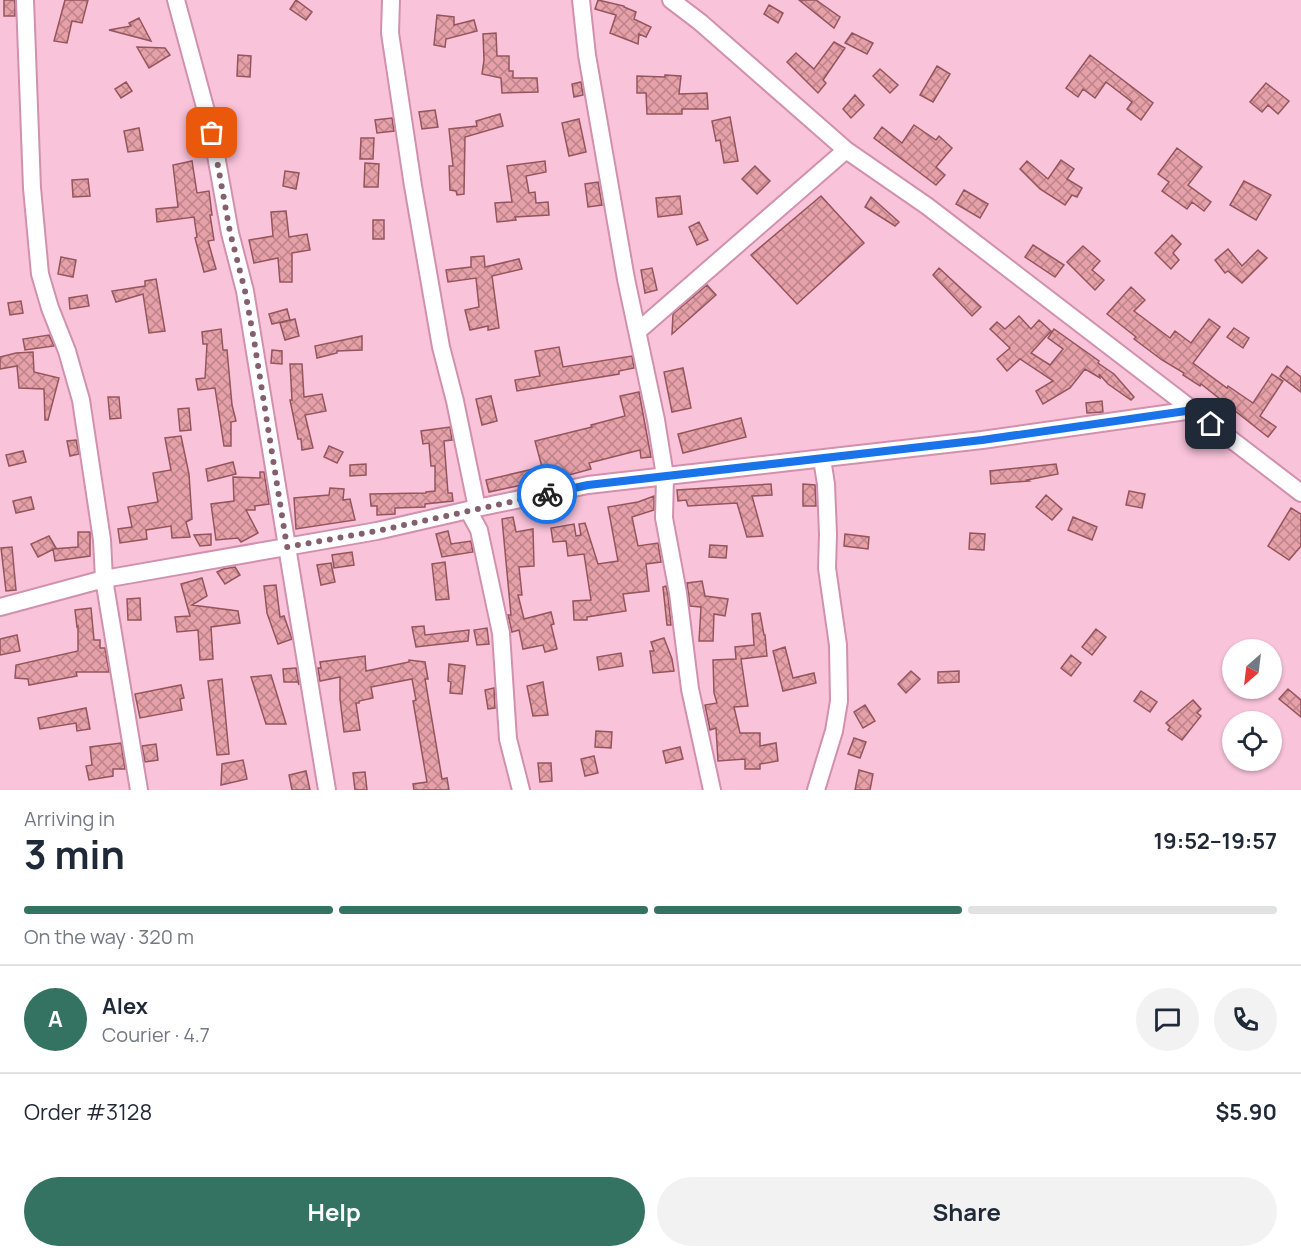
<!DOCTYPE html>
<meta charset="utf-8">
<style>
:root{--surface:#fff;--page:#f2f2f3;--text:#1f2937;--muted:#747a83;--line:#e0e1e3;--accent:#347361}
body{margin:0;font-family:Manrope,sans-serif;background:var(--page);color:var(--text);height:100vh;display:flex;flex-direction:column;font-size:22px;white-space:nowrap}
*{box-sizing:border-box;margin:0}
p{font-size:20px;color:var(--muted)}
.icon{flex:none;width:33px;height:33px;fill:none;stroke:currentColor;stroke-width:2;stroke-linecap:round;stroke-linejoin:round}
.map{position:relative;height:790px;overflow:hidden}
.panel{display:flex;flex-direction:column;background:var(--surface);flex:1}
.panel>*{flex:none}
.needle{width:39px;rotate:208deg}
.fabs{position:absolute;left:1222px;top:639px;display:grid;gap:12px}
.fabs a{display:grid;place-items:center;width:60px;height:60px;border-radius:50%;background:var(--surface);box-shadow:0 2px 4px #0004;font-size:30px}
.pin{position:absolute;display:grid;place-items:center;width:51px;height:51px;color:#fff;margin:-26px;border-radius:12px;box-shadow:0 3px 9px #0006}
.courier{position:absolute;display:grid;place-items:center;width:60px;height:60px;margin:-30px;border:4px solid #1a73e8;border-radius:50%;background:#fff;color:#222;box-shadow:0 2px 8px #0007}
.headline em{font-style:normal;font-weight:700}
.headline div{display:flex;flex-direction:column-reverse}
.headline{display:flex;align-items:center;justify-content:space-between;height:102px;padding:0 24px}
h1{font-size:39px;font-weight:700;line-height:45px}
.bar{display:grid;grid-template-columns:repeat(4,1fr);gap:9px 6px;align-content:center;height:72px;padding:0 24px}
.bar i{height:8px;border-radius:4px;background:var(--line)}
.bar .selected{background:var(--accent)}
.bar p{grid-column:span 4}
.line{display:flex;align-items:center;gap:15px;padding:0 24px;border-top:2px solid var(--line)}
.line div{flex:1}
.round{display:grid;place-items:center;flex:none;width:63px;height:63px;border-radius:32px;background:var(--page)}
.cta{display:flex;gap:12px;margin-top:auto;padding:12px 24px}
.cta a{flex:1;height:69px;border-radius:36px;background:var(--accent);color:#fff;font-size:24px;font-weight:700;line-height:69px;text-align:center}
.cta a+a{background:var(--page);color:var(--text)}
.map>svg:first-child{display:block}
.building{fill:url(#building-cross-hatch);stroke:#94555d;stroke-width:1.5}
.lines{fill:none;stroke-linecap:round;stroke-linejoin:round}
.minor-casing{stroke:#d191ad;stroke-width:20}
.minor{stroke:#fff;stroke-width:16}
.done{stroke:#84606f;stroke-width:6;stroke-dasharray:0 10.8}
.route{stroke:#1a73e8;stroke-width:8}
</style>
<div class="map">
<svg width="1301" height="790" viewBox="0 0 1301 790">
<defs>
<pattern id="building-cross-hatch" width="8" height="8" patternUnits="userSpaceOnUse" patternTransform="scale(1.5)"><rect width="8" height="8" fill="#e6a0a7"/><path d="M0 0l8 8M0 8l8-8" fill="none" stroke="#bc8389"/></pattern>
</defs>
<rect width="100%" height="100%" fill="#f9c3da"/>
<path class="building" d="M4 0H15V16H4Z
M65 0H88L82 23 72 21 67 43 54 41Z
M296 0 312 12 306 20 290 9Z
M598 0 624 6V7L636 12 634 19 651 27 646 37 639 34 638 44 610 33 616 15 595 9Z
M799 0H816L840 17 834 28Z
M769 5 783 13 778 23 764 14Z
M437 15 454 17V25L474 20 477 31 446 39 445 47 434 45Z
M139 18 151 41 109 30 131 26 129 23Z
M496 33 497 56H509V71H513V78H537L538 92 502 93 501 78 482 74 484 60 483 34Z
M852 33 873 43 867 54 845 43Z
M834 42 845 48 823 80 826 83 818 93 787 62 796 53 814 69Z
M137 47 165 48 170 55 149 68Z
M238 55 251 56 250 77 237 76Z
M1090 55 1153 103 1141 120 1127 109 1132 102 1106 82 1095 98 1083 89 1078 97 1066 88Z
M937 66 950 74 933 102 920 95Z
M880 69 898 85 890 93 873 76Z
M665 75 681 76 679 94 707 93 708 109H682V114H647L646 93H637V76L665 77Z
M126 82 132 91 121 98 115 89Z
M581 82 583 95 574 97 572 84Z
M1266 83 1289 101 1278 114 1268 105 1262 112 1250 102Z
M855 95 864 105 851 118 843 109Z
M435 110 438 127 422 129 419 112Z
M500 114 503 126 465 137 464 194 457 195 456 191 450 190 449 166H453L449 129 477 126 476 121Z
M730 117 738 161 724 163 720 140 716 141 712 121Z
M392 118 394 131 377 133 375 120Z
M579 119 586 152 569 156 562 123Z
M914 125 936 140 939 136 952 148 936 167 945 175 936 185 874 138 882 127 902 143Z
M139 128 143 150 128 152 124 131Z
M361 138H374L373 159H360Z
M1177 148 1202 167 1188 185 1211 202 1204 211 1192 202 1187 209 1162 191 1169 182 1158 174Z
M1061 160 1074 169 1067 179 1082 188 1077 197 1072 195 1065 205 1040 189 1020 169 1027 161 1048 179Z
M192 161 197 193 209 191 212 215H210L214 240 208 241 216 269 204 272 195 238 197 237 194 217 157 222 156 209 178 207 173 165Z
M545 161 546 172 526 176 529 193 535 192 536 203 548 202 549 215 515 217 516 220 497 222 495 203 512 202 507 166Z
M365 163 379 164 378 187H364Z
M755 166 770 181 757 194 742 179Z
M285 171 299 173 296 189 283 186Z
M88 179 90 196 73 197 72 180Z
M1244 181 1271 195 1256 220 1230 205Z
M598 182 602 205 588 207 585 184Z
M964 190 988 204 980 218 956 204Z
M680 196 682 214 658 217 656 198Z
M821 196 864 243 797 304 751 255Z
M871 197 899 222 895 226 865 207Z
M286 211 289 237 307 234 310 250 292 253V282H280L278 258 254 263 249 240 273 236 271 212Z
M373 220H384V239H373Z
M699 222 708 240 697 245 689 227Z
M1172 235 1181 244 1173 253 1179 260 1171 269 1155 253Z
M1033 245 1064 265 1055 277 1025 257Z
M1083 246 1100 261 1092 270 1104 280 1095 290 1067 262Z
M1228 249 1242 266 1258 250 1267 258 1242 283 1228 271 1225 273 1215 260Z
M484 256 485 267 519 259 522 269 492 276 499 328 488 330V326L470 330 465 310 479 307 476 278 448 282 446 270 471 267V257Z
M61 257 76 260 73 277 58 274Z
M652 268 657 290 645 293 641 270Z
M939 268 981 307 972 316 933 275Z
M156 279 165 331 149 333 143 294 116 302 112 291 145 286V281Z
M707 285 716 295 672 334 673 314Z
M1131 287 1145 300 1134 311 1170 338 1175 331 1191 343 1209 319 1220 327 1193 363 1227 388 1228 386 1253 403 1272 374 1283 381 1260 416 1276 427 1268 437 1201 384 1200 386 1183 375 1184 373 1162 360 1134 339 1136 337 1107 314Z
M87 295 89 306 70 309 69 298Z
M21 301 23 313 10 315 8 303Z
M287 309 290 320 272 324 269 314Z
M1019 316 1031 329 1039 320 1051 331 1031 353 1050 365 1063 349 1048 338 1054 329 1099 361 1098 363 1114 374 1134 397 1131 400 1108 384 1099 374 1100 378 1085 369 1070 388 1043 404 1036 391 1053 381 1020 359 1007 371 997 359 1010 348 990 329 997 322 1005 329Z
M295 319 299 336 285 340 280 323Z
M1234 328 1249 338 1243 348 1227 337Z
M221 329 223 350H227L232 405 236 421 231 422V446H224L215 388 198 390 196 379 205 378 207 344H203L202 332Z
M49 335 54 346 25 350 23 339Z
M362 336V350L337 351V353L317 358 315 346Z
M559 347 563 367 632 356 634 368 619 371V374L517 391 515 380 540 376 535 351Z
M272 350 282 351V364L271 363Z
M33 352 34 372 59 378 48 420H45L44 389 19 388 17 366 0 369V357L16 353Z
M290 364H302L304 397 322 394 326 411 305 415 313 448 302 450 301 439H298L290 400H292Z
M1287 366 1301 377V392L1280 376Z
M683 368 691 408 672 412 664 372Z
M639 392 651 457 641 458 640 450 589 463 591 469 547 481H531V483L489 492 486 480 542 467 535 441 592 427 591 425 625 416 620 396Z
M491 396 497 421 482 425 476 399Z
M108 397H119L121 418 110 419Z
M1102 401 1103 412 1087 413 1086 403Z
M189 408 191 430 180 431 178 409Z
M741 418 746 437 683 453 678 434Z
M450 427 452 440 444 441 448 493H452L453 501 425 504V507L395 508V514L377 515V506H371L370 494 426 493V492L435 491V466H431L429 443 423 444 421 431Z
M181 436 189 474 192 519 186 522 190 537 172 538 171 526 146 530 147 539 120 543 118 529 132 527 128 507 158 502 153 473 171 470 165 438Z
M76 440 79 454 70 456 67 441Z
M329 446 343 452 337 463 324 457Z
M23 451 26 462 9 466 6 455Z
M233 462 236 474 208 481 206 469Z
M366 464V475L350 476V465Z
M1056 464 1058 474 1027 480 1029 481 991 484 990 471Z
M260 472H264L269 504 255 506V510H246L258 533 241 542 238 538 216 540 211 504 234 501 233 477 260 478Z
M771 484 772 495 752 496 763 536 747 537 737 503 688 506 686 500 678 501 677 490Z
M803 484 815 485 816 506H803Z
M330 488 344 489 343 500 350 499 355 520 296 529 294 498 329 495Z
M1129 491 1145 494 1142 508 1126 505Z
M1046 495 1062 509 1052 520 1036 507Z
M654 496V510L632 517 638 546 658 543 661 562 646 564 649 591 623 594 626 611 587 617V620H574L573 601 591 600 584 554 568 556 566 541 553 542 551 528 574 524 576 536 581 535 579 524 585 523 598 564 618 561 608 507 638 502Z
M31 497 34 509 16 513 13 501Z
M1291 508 1301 514V546L1289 560 1268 546Z
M513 517 516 532 533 529 534 566 519 567 522 595H518L524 619 551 612 554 624 551 625 557 649 545 652 543 645 523 649 519 630 512 632 508 615H511L502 519Z
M1073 517 1097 527 1092 540 1068 530Z
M448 531 451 544 471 541 473 552 442 557 436 534Z
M78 532H90V556L55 561 53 549 78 547Z
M970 533 985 534 984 550 969 549Z
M211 534V545L200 546 194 535Z
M845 534 869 537 868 549 844 546Z
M49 536 56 548 38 557 31 544Z
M710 545 727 546 726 558 709 557Z
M12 547 16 590 6 591 1 548Z
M352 552 354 565 334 568 332 555Z
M445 562 449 599 436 600 432 564Z
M331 563 335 582 321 585 317 565Z
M235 567 240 575 225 584 217 572 223 569Z
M202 578 207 596 192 605 238 611 240 623 211 627 213 659 200 660 198 630 177 632 175 617 190 616 181 584Z
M702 581 705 596 728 599 725 616 714 614 713 641H699L701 607 690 606 687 583Z
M276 585 280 617 284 616 292 639 278 644 267 613 264 586Z
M666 586 668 595 671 625H667L663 587Z
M140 598 141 620H128L127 599Z
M91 608 94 640H100V648H105L109 672H76L77 676 29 685 28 679 15 678 16 665 78 651V626L77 627 75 610Z
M760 613 764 635H765L767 656 741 659 748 706 734 707 740 733H760V746L776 743 778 761 760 764V769H745V759L718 761 716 728 710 730 705 705 717 703 714 693 713 660 736 659 735 647 754 645 752 614Z
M424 626 425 635 469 630 468 641 416 647 412 627Z
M487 628 489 644 477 645 474 630Z
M1096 629 1106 637 1092 655 1082 647Z
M17 635 20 651 0 655V639Z
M664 638 672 659 674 671 653 673 650 651H654L651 642Z
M785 647 793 678 814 673 816 683 783 691 773 651Z
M621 653 623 666 599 670 597 657Z
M1071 655 1081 663 1071 676 1061 668Z
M365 656 366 671 409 662V660L425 662 428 679H425L442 779 447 778 449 790H414L413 784 427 782 413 701 416 700 412 679 371 687 373 698 359 701V703H356L360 730 344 732 340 699V677L320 681 318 668H321L320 662Z
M449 664 465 666 462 694 450 693 451 682 448 681Z
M296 668 299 685 298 682H284L283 669Z
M911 671 920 679 906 693 898 684Z
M959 671V682L938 683V672Z
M271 675 286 724H266L251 677Z
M222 679 229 754 217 755 208 681Z
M543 682 548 715 533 716 527 686Z
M181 685 184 698 180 699 182 710 140 718 135 694Z
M494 688 495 708 488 709 485 690Z
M1288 689 1301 700V717L1279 699Z
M1141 691 1157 702 1150 712 1134 701Z
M1193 700 1201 709 1197 713 1201 716 1182 740 1168 730 1170 727 1166 723Z
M865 705 875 721 863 728 854 712Z
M86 708 90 729 77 731 76 723 40 729 38 718Z
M596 731 612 732 611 748 595 747Z
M854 738 866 742 860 758 848 754Z
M121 743 125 769H113V776L89 780 86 766 92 765 90 747Z
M156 744 158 760 145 762 142 746Z
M680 747 683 759 666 763 663 751Z
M594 756 598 773 585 776 581 759Z
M243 760 247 779 221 785 222 764Z
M538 763H551L552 781 540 782Z
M859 770 873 774 870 790H855Z
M306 771 310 790H292L289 775Z
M365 772 367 790H355L353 773Z"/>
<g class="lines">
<g class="minor-casing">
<path id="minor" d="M25 0 32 188 40 274 50 308 67 351 81 400 102 540 104 579 139 790
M176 0 212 133 230 233 245 291 327 790
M391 0 390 33 413 186 441 347 455 401 477 508
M581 0 587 55 626 279 656 420 665 476 664 518 678 593 690 689 712 790
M671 0 700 22 846 150 927 206 1301 493
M638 331 846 150
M468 510 479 530 501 633 508 739 521 790
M0 607 104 579 377 531 477 508 588 485 982 440 1193 410
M816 790 834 731 839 701 838 645 827 568 828 534 826 484 822 459"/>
</g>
<use href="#minor" class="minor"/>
</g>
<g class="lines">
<path class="done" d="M212 133 230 232 245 291 254 340 287 547 377 531 547 494"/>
<path class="route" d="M547 494 588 485 982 440 1193 410 1211 424"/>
</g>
</svg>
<div class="fabs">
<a><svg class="needle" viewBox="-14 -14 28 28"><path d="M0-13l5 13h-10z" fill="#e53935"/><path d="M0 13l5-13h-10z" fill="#747a83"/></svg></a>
<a><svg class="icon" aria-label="locate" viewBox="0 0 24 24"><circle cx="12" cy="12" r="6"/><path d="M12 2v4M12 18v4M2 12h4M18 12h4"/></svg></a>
</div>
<div class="pin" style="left:212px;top:133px;background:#ea580c"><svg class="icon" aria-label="bag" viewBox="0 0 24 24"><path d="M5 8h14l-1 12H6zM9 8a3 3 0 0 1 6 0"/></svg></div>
<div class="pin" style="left:1211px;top:424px;background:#1f2937"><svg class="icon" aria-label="home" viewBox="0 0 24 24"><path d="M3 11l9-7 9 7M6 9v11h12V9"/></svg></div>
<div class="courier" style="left:547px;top:494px"><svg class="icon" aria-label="bike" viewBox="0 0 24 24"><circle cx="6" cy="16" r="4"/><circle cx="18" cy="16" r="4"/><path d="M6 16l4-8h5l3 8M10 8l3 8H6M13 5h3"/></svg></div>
</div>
<section class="panel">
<div class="headline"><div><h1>3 min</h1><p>Arriving in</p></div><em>19:52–19:57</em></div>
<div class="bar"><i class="selected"></i><i class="selected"></i><i class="selected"></i><i></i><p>On the way · 320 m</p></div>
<div class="line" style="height:108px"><b class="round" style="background:var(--accent);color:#fff">A</b><div><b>Alex</b><p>Courier · 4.7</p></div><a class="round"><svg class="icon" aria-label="chat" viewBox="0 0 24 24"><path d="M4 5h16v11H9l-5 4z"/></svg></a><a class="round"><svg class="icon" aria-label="phone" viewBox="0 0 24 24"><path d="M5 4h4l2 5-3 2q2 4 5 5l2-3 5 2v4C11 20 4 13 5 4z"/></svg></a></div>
<div class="line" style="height:78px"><div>Order #3128</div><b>$5.90</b></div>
<div class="cta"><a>Help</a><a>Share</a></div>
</section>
